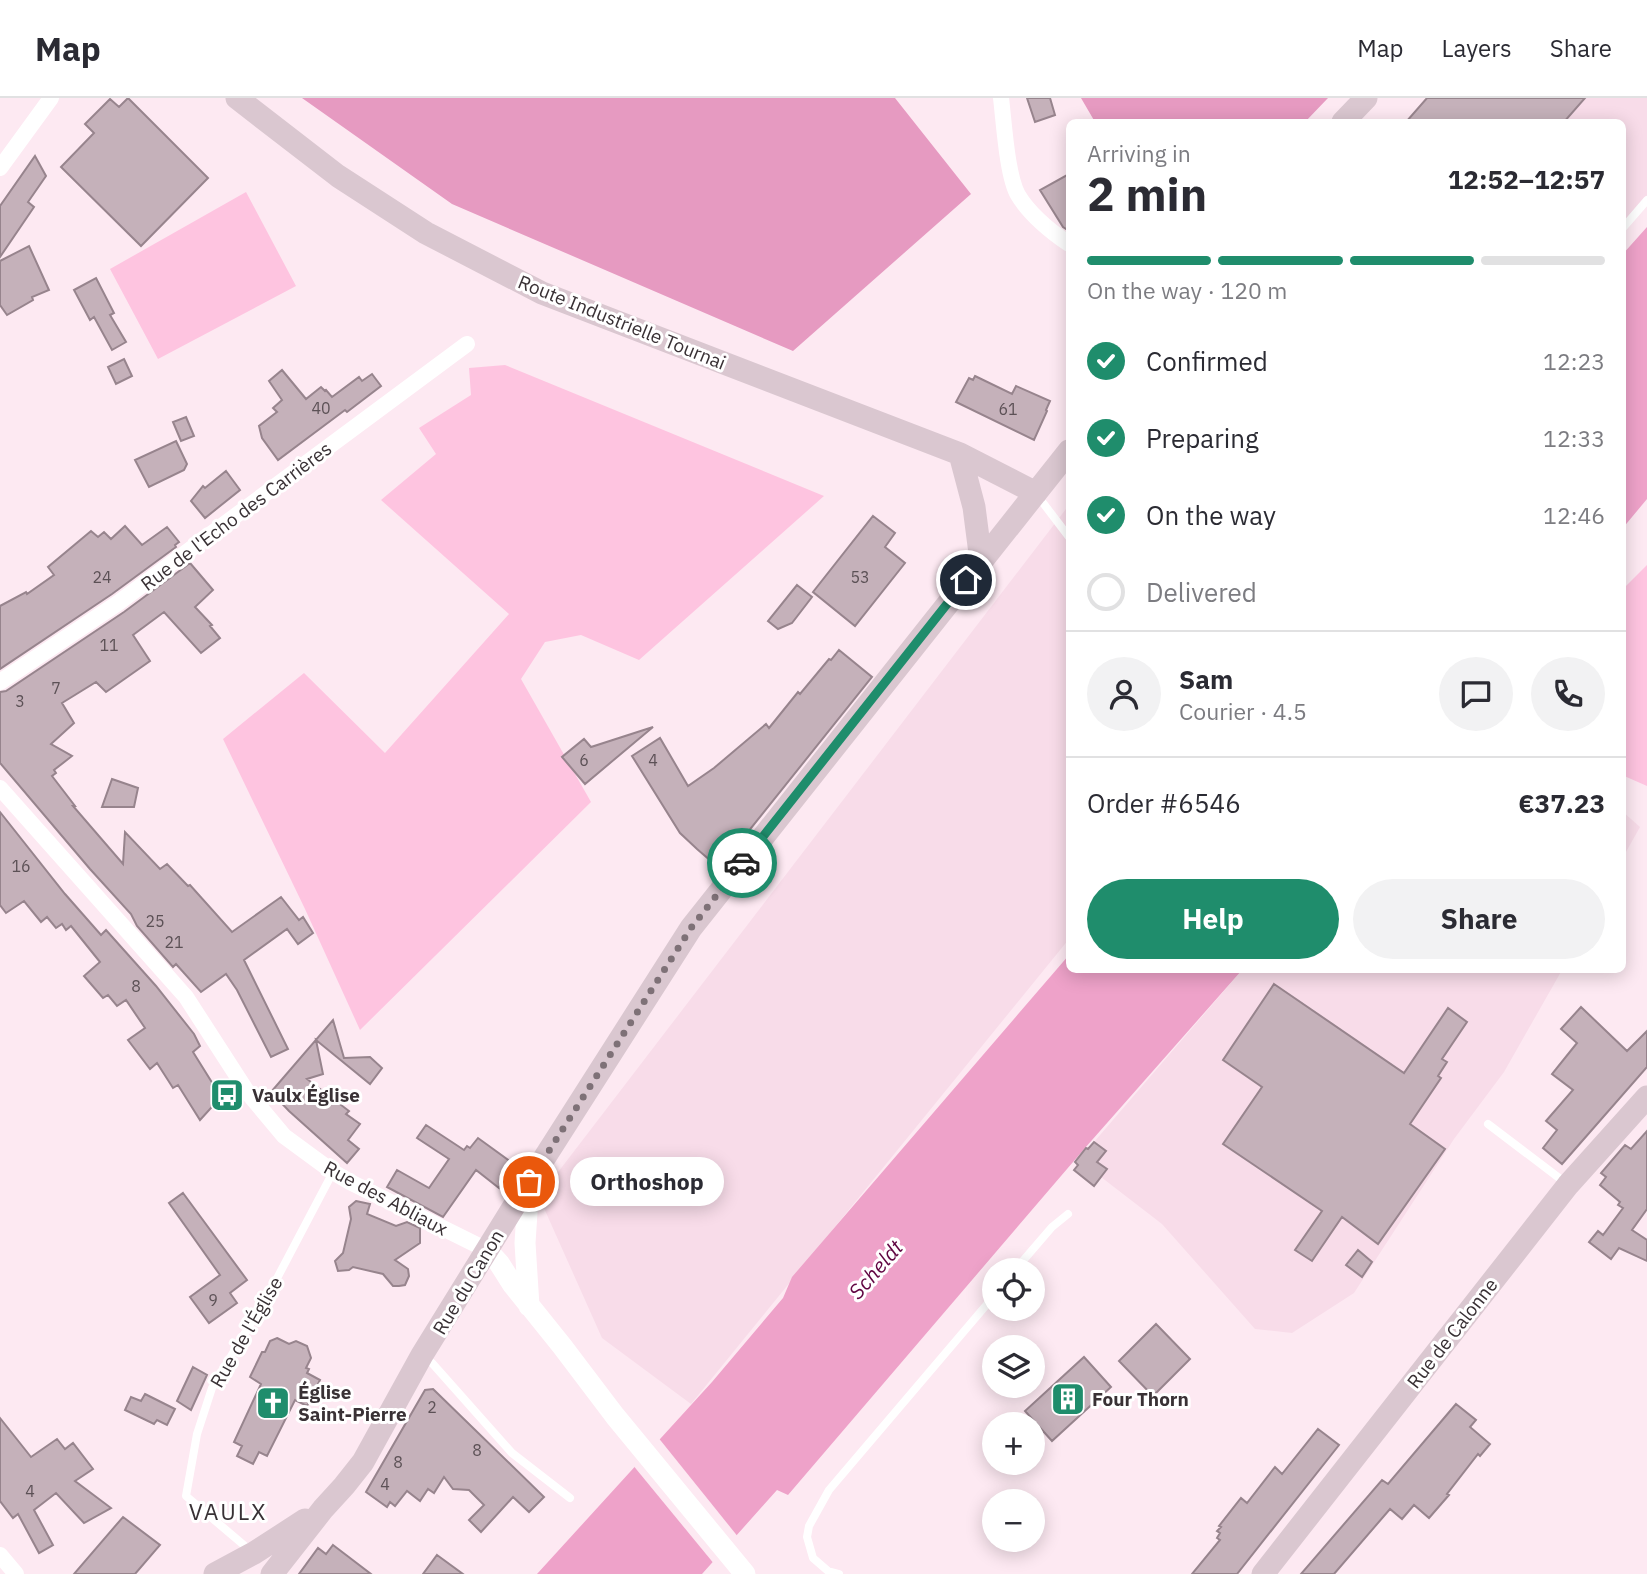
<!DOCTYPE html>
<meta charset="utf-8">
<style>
:root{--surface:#fff;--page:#f2f2f3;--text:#2b2b33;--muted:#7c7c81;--line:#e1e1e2;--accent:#1f8d6c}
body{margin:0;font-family:"IBM Plex Sans",sans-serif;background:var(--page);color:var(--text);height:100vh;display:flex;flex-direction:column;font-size:26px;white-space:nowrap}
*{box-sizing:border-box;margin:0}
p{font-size:23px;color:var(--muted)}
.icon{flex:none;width:38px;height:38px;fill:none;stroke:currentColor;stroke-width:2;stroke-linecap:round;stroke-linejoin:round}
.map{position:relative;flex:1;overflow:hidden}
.drawer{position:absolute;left:1066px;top:21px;width:560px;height:854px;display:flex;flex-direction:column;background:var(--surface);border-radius:10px;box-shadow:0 4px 18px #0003}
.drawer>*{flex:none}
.tools{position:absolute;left:982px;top:1160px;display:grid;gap:14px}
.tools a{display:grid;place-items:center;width:63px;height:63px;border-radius:50%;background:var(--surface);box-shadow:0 4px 18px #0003;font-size:35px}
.pin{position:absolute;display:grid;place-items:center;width:60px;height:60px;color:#fff;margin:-30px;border:4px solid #fff;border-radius:50%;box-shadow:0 2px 7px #0007}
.courier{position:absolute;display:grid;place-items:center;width:70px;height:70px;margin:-35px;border:5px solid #1f8d6c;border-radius:50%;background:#fff;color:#222;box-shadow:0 2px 9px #0007}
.bubble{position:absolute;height:49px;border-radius:24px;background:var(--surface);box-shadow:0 4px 18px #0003;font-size:23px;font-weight:700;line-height:49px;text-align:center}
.headline em{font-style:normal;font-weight:700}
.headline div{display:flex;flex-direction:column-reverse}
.headline{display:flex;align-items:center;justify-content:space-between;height:119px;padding:0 21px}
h1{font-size:46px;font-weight:700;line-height:52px}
.bar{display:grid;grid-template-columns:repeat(4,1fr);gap:10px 7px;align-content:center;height:84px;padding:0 21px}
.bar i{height:9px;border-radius:5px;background:var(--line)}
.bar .selected{background:var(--accent)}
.bar p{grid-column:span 4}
.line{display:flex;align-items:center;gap:18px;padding:0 21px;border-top:2px solid var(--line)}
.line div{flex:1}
.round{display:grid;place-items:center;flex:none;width:74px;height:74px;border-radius:37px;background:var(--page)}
ol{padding:0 21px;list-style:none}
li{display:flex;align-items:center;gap:21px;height:77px}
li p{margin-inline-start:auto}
li .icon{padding:7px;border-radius:50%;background:var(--accent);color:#fff;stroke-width:4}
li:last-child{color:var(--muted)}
li i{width:38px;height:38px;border:4px solid var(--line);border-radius:50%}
.primary-button{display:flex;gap:14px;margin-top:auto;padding:14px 21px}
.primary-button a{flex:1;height:80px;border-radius:42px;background:var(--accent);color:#fff;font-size:28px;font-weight:700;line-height:80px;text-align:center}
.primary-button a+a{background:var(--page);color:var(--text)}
header{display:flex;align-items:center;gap:42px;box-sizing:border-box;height:98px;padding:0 35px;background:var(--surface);border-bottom:2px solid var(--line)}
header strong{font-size:33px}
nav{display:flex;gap:38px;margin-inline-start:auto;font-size:24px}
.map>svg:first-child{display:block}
.built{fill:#f8dce9}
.green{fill:#fec4e0}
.forest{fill:#e69ac1}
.water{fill:#eea2c9}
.pier{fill:#fde9f2}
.building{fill:#c5b1ba;stroke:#97848d;stroke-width:2}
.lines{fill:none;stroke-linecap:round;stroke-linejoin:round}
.service{stroke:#fff;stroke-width:8}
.minor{stroke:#fff;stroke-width:16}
.tertiary{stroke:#fff;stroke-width:21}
.secondary{stroke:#dac7d0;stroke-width:23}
.done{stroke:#7e7177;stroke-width:7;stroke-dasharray:0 12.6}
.route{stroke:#1f8d6c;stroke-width:9}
.labels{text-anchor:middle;stroke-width:6;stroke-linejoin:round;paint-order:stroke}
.number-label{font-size:16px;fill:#5c5156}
.street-label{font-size:19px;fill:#393135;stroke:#fff}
.poi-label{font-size:19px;font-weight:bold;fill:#393135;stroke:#fff;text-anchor:start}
.water-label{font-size:21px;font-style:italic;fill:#600441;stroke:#fff}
.quarter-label{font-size:23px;letter-spacing:2px;fill:#393135;stroke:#fff}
</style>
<header>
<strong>Map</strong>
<nav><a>Map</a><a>Layers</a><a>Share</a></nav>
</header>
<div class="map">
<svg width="1647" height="1476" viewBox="0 0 1647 1476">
<rect width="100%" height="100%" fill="#fde9f2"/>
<path class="built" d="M1565 0H1647V102L1622 132V24H1543Z
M1069 407V841L691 1306 602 1240 539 1099Z
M1622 713 1640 729 1622 761Z
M1242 872H1562L1504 974 1454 1041 1354 1195 1292 1235 1255 1231 1162 1126 1101 1079 1106 1071 1097 1064 1105 1053 1094 1044Z"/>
<path class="green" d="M246 94 296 188 158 261 110 171Z
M505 267 824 398 639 562 581 537 545 544 521 581 591 704 360 932 305 811 223 641 304 575 385 655 509 516 381 402 436 356 419 330 471 297 469 270Z
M1647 467V688L1622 677V492Z"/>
<path class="forest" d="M302 0H895L971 96 793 253 452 106Z
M1081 0H1328L1305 24H1095Z"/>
<path class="water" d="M1647 129V401L1622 431V157Z
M1069 857V872H1242L1085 1050 788 1397 777 1392 702 1476H537L712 1284 783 1200 792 1179Z"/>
<path class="pier" d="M657 1338 739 1440 715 1467 632 1366Z"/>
<path class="building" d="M128 0 208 80 141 148 61 69 94 35 85 26 110 1 119 9Z
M1027 0H1050L1055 17 1035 24Z
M1427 0H1585L1564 24H1406Z
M35 58 46 78 28 104 34 109 0 159V108Z
M1069 76V133L1063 129 1040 92Z
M29 148 49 192 32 199 33 202 7 217 0 207V163Z
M96 180 114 215 110 217 126 244 112 252 94 219 90 222 74 192Z
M124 261 132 278 116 286 108 269Z
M282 272 306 301 321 289 325 293 326 292 332 299 359 279 362 283 372 276 381 288 347 314 345 312 278 362 262 340 259 328 277 314 273 310 282 302 269 283Z
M975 278 1012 296 1016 288 1050 303 1046 312 1047 313 1034 342 956 304 969 280 973 282Z
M186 319 194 338 181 343 173 324Z
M176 343 187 366 184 372 149 389 135 362Z
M226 373 240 392 205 420 191 403 203 388 205 390Z
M873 418 895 435 885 449 905 465 855 528 813 494Z
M125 428 142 447 167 429 179 444 175 447 176 449 112 496 0 571V508L26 494 27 496 54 477 48 469 91 433 98 439 104 434 111 441Z
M190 465 213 492 195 509 212 527 210 528 220 540 201 555 164 514 133 537 150 563 106 594 96 584 62 605 74 625 51 646 72 658 54 672 56 675 52 678 75 708H73L123 766 125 734 160 771 167 766 188 788 190 787 232 834 281 799 299 822 303 819 313 835 298 846 287 831 244 862 288 951 271 959 237 892 226 876 201 894 176 866 173 869 137 828 131 816 90 771 0 665V594L6 593 124 514Z
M797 487 812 499 792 525 778 531 768 523Z
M839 552 872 579 719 770 697 751 680 735 632 658 660 640 688 688 714 670 766 626 769 630 798 594 800 596 829 561 831 562Z
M653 629 585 686 562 659 584 641 591 649Z
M112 681 138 690 134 709H102Z
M0 714 65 796 101 837 106 832 156 888 194 936 200 948 193 954 221 999 200 1022 178 987 173 990 157 965 150 971 128 942 145 930 126 902 117 908 108 897 103 900 84 878 100 864 71 828 66 832 62 826 56 830 47 819 41 824 24 803 6 815 0 807Z
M1274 886 1404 975 1448 910 1467 924 1442 961 1447 964 1438 978 1441 980 1410 1026 1445 1051 1378 1146 1342 1119 1312 1163 1295 1152 1322 1113 1223 1046 1262 989 1223 962Z
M1581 909 1627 953 1647 933V969L1562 1066 1543 1050 1557 1032 1546 1023 1573 992 1552 976 1577 945 1561 931Z
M333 922 344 960 370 959 382 970 370 986 316 942 323 976 307 981 349 1013 346 1016 360 1026 348 1042 359 1051 347 1065 289 1013 271 994Z
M426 1027 464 1052 467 1048 470 1050 478 1040 515 1067 499 1090 476 1072 443 1119 387 1089 397 1072 429 1090 449 1061 417 1040Z
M1647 1033V1111L1632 1132 1647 1142V1163L1619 1150 1611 1161 1589 1144 1598 1133 1603 1137 1623 1110 1618 1107 1620 1104 1600 1087 1606 1079 1601 1075 1625 1047 1631 1051Z
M1094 1044 1106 1053 1097 1064 1107 1071 1094 1088 1074 1072 1078 1067 1075 1064 1086 1050 1088 1051Z
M183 1095 247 1182 230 1195 237 1205 209 1225 190 1199 220 1177 169 1105Z
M356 1103 370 1106 367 1116 396 1128 407 1124 420 1130V1145L395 1162 408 1171 409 1178 405 1187 399 1188H393L383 1176 353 1169 349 1172 338 1173 335 1163 343 1155 351 1121 349 1109Z
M1358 1152 1372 1164 1362 1179 1346 1167Z
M1156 1226 1190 1261 1153 1298 1119 1263Z
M277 1240 289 1246 296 1243 307 1248 311 1260 306 1270 309 1271 307 1275 320 1282 307 1308 295 1302 267 1358 259 1354 253 1366 237 1358 242 1348 234 1344 261 1286 250 1279 262 1254H265L270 1243Z
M1084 1259 1111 1289 1052 1343 1025 1313Z
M193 1269 207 1277 191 1312 177 1303Z
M433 1291 544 1399 529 1414 513 1399 481 1434 469 1422 484 1407 469 1392 453 1391 444 1379 434 1395 428 1391 420 1403 407 1393 395 1408 390 1404 387 1409 366 1394 425 1292Z
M145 1296 175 1311 167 1327 157 1322 154 1326 125 1312 131 1299 141 1303Z
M1456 1306 1476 1322 1470 1329 1490 1346 1480 1358 1478 1356 1447 1396 1449 1397 1429 1420 1414 1407 1402 1421 1390 1411 1334 1476H1301L1382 1382 1388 1386Z
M0 1320 31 1359 57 1341 65 1351 73 1345 93 1371 75 1383 111 1410 84 1425 56 1395 34 1412 53 1447 39 1455 18 1416 13 1420 0 1403Z
M1318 1331 1339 1347 1237 1476H1192L1220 1442 1217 1440 1220 1435 1217 1433 1221 1429 1219 1428 1241 1400 1247 1405 1275 1369 1282 1376Z
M123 1419 160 1447 135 1476H74Z
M333 1447 371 1476H299L318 1450 326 1456Z
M437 1457 463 1476H423Z"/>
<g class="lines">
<path class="service" d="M1622 131 1647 102
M1037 397 1069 439
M1488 1026 1567 1086
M1015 1172 1052 1129 1068 1116
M425 1259 432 1265 512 1355 570 1400
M252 1454 186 1398 197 1336 212 1290 274 1186 333 1074
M839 1476 828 1473 813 1460 807 1439 809 1428 829 1392 994 1198"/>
<path class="minor" d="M1001 0C1004 24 1007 78 1018 97 1030 117 1050 133 1069 146
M0 70 51 0
M0 584 118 505 467 246
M0 690 186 899 248 995 284 1038 333 1074 350 1084 487 1152
M0 1457 16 1476"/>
<path class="tertiary" d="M529 1084 525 1145 529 1208
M487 1152 499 1165 513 1187 562 1248 615 1318 745 1476"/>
<path class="secondary" d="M237 0 338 78 426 135 542 195 960 356 1036 395
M1343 24 1366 0
M960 356 974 409 981 463
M215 1476 254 1455 305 1422
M272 1476 323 1411 344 1388 363 1364 422 1257 529 1084 691 830 1069 353
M1263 1476 1568 1087 1647 999"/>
</g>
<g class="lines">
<path class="done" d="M529 1084 691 830 742 765"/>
<path class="route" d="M742 765 966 482"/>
</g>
<defs>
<g id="bus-square" transform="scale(1.75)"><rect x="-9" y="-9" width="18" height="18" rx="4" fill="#1f8d6c" stroke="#fff"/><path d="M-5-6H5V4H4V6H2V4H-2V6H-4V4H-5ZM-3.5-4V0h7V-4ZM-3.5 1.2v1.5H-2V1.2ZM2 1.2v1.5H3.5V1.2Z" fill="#fff"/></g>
<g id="building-square" transform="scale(1.75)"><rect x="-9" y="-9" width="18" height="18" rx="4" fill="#1f8d6c" stroke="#fff"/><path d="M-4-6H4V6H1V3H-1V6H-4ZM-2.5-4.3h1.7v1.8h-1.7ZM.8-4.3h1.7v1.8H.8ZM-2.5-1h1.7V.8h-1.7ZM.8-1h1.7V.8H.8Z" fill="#fff"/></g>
<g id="church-square" transform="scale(1.75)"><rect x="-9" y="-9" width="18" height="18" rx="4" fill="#1f8d6c" stroke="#fff"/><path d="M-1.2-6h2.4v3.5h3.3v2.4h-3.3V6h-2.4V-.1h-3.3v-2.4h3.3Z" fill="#fff"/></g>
</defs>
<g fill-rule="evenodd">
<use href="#bus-square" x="227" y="997"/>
<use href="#building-square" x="1068" y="1301"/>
<use href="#church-square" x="273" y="1305"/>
</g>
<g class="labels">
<g class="number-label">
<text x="321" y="316">40</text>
<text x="1008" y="317">61</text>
<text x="102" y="485">24</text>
<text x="860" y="485">53</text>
<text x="109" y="553">11</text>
<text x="56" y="596">7</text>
<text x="20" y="609">3</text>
<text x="584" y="668">6</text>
<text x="653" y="668">4</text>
<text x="21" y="774">16</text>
<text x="155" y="829">25</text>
<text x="174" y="850">21</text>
<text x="136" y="894">8</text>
<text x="213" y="1208">9</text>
<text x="432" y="1315">2</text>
<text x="477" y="1358">8</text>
<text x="398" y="1370">8</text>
<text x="385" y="1392">4</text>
<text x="30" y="1399">4</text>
</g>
<g class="street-label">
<text transform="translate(622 224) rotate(22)" y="7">Route Industrielle Tournai</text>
<text transform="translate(236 418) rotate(-37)" y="7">Rue de l'Echo des Carrières</text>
<text transform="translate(386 1100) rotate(28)" y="7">Rue des Abliaux</text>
<text transform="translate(468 1184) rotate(-59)" y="7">Rue du Canon</text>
<text transform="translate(246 1234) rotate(-60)" y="7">Rue de l'Église</text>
<text transform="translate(1452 1235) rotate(-52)" y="7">Rue de Calonne</text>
</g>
<g class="poi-label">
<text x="252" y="1004">Vaulx Église</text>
<text x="298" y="1301">Église<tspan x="298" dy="22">Saint-Pierre</tspan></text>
<text x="1092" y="1308">Four Thorn</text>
</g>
<g class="water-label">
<text transform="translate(876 1172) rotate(-49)" y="7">Scheldt</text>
</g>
<g class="quarter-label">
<text x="228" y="1422">VAULX</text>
</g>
</g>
</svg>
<div class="tools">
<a><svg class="icon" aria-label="locate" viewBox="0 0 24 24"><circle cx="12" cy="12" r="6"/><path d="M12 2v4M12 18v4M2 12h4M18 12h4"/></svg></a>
<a><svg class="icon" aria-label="layers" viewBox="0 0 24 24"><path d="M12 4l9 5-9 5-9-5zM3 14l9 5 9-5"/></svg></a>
<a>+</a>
<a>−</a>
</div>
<div class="pin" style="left:529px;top:1084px;background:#ea580c"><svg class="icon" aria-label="bag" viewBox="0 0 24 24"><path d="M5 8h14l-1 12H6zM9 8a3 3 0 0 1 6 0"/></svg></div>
<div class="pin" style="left:966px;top:482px;background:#1f2937"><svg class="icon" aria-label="home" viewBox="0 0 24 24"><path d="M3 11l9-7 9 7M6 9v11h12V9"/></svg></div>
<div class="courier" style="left:742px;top:765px"><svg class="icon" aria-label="car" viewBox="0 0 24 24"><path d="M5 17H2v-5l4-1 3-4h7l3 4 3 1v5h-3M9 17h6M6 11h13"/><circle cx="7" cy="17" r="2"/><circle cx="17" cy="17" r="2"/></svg></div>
<div class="bubble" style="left:570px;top:1059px;width:154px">Orthoshop</div>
<section class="drawer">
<div class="headline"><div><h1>2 min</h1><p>Arriving in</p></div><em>12:52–12:57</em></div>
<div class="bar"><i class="selected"></i><i class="selected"></i><i class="selected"></i><i></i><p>On the way · 120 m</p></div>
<ol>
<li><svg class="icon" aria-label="check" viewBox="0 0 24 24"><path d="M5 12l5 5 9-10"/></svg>Confirmed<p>12:23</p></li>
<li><svg class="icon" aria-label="check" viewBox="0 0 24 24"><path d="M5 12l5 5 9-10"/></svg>Preparing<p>12:33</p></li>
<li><svg class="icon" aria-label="check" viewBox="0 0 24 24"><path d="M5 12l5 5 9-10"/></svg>On the way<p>12:46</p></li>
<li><i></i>Delivered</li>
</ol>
<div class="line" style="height:126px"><a class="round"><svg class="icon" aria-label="person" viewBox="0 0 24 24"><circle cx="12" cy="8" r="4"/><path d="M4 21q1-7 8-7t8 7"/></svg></a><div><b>Sam</b><p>Courier · 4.5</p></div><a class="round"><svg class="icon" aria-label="chat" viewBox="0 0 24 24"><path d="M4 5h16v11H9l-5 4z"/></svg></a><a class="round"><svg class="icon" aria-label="phone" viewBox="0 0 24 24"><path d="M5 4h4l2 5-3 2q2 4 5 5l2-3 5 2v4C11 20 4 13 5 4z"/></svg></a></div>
<div class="line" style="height:91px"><div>Order #6546</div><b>€37.23</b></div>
<div class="primary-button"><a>Help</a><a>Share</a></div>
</section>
</div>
